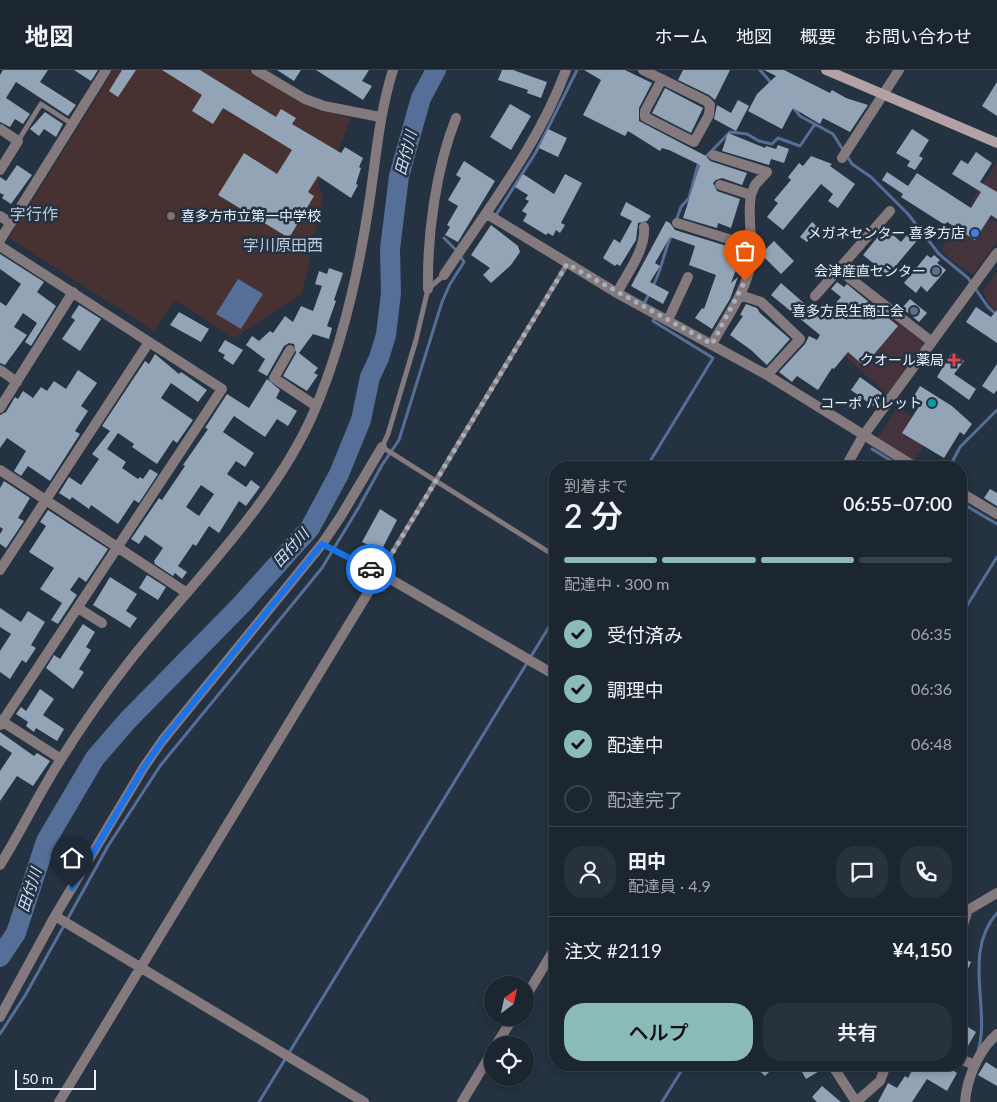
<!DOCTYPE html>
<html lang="ja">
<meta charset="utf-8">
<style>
:root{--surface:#1b2631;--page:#28323d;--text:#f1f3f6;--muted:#a0a5ab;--line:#39434d;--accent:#8bbbb9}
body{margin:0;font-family:Lato,"Noto Sans JP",sans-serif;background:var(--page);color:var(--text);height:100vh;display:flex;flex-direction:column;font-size:19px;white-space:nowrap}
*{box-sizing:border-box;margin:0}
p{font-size:16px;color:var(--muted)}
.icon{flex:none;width:28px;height:28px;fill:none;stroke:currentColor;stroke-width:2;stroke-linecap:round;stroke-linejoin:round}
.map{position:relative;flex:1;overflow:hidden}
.details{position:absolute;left:549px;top:391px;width:418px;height:610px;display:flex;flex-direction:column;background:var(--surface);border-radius:20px;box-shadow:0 2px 8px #0003,0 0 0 1px var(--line)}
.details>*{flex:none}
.needle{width:32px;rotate:33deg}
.controls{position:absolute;left:484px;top:906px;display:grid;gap:10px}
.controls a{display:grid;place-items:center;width:50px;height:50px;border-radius:50%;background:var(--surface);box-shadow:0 2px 8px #0003,0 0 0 1px var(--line);font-size:25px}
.scale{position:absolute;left:15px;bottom:12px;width:81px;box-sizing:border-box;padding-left:5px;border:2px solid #ebf4fe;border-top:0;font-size:14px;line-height:18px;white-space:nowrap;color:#ebf4fe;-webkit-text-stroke:4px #243241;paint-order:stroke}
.pin{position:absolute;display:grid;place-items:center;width:42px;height:42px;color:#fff;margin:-51px -21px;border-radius:50% 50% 50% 0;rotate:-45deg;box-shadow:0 0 5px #0007}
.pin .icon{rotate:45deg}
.courier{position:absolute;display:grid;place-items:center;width:50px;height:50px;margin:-25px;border:4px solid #1a73e8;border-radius:50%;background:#fff;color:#222;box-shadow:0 1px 6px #0007}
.head em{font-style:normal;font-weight:600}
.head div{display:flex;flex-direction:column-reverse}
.head{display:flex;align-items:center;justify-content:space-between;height:85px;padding:0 15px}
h1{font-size:32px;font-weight:600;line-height:38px}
.bar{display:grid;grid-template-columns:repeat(4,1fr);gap:8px 5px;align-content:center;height:60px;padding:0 15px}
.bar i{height:6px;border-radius:4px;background:var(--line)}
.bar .current{background:var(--accent)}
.bar p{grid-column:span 4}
.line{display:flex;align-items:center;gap:12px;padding:0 15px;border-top:1px solid var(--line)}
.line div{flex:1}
.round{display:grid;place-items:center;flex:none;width:52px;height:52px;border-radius:20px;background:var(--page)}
ol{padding:0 15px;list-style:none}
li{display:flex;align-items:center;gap:15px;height:55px}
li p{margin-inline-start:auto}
li .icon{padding:5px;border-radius:50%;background:var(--accent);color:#111;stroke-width:4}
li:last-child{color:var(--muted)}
li i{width:28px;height:28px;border:2px solid var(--line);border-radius:50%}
.action{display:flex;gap:10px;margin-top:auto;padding:10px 15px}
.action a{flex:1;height:58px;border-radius:20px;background:var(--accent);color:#111;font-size:20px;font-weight:600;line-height:58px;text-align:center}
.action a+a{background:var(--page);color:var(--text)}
header{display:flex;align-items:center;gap:30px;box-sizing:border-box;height:70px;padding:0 25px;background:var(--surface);border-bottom:1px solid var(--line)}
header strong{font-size:24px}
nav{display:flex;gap:28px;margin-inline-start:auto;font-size:18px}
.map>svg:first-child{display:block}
.commercial{fill:#44323c}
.education{fill:#473231}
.water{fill:#556f99}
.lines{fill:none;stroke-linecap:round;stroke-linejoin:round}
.stream{stroke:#556f99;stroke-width:3}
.river{stroke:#556f99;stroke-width:20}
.building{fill:#92a4b6;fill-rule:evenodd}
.service{stroke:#84797c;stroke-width:5}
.minor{stroke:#84797c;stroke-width:10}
.tertiary{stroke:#84797c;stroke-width:10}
.secondary{stroke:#b3a1a6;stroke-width:10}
.done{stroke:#a5b0bc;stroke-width:5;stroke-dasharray:0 9}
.route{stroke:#1a73e8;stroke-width:6}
.education-dot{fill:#8d6e63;stroke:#243241;stroke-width:2}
.shop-dot{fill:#3f7fe0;stroke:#243241;stroke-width:2}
.service-dot{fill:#5c6f8a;stroke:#243241;stroke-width:2}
.health-dot{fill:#e0444e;stroke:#243241;stroke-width:2}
.culture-dot{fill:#0f9aa8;stroke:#243241;stroke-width:2}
.labels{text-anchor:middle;stroke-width:5;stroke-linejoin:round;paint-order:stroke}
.poi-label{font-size:14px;fill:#ebf4fe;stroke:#243241;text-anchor:end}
.water-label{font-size:15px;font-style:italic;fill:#d1e2fd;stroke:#243241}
.quarter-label{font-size:16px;fill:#b6c9db;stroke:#243241}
</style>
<header>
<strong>地図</strong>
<nav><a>ホーム</a><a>地図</a><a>概要</a><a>お問い合わせ</a></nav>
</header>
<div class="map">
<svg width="997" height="1032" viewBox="0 0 997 1032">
<rect width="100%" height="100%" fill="#243241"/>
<path class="commercial" d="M997 92V151L970 134Z
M970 136 997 153V172L973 205 948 188 941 179Z
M997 201V242L987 232 983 221Z
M869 229 926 275 887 325 832 274Z
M898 337 934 361 913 393 877 369Z"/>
<path class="education" d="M114 0H247L316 40 351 48 340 76 318 114 323 127 302 224 234 268 175 230 154 261 9 168Z"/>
<path class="water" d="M238 209 263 224 241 259 216 244Z"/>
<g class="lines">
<path class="stream" d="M760 0 773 15
M792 36 800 46 833 64 852 94 871 107 908 144 939 184 968 208 988 237 997 245
M496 145 536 82 577 0
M676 151 681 137 689 128 698 95 730 62 747 64 759 71 772 74 778 68 800 76 815 54
M653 216C662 199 664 181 672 164
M644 234 649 224
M872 379 903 398
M646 398 713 288 653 251 656 247
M949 398 960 377 997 340
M960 432 997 454
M960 547 997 487
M0 964 26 924 108 776 160 696 322 498 359 437 382 395 399 370 442 232 450 214 464 192 457 181 444 168
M978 981C991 939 962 883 997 843
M259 1032 555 547
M662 1032 685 995"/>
<path class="river" d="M0 887 16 863 46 771 95 688 128 650 240 536 310 458 339 404 361 350 370 307 379 288 386 265 391 223 390 179 399 106 421 28 436 0"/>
</g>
<path class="building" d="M3 0H48L40 12 76 35 68 46 16 12 6 28 30 44 23 54 15 49 10 57 0 52V5Z
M74 0H98L91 11Z
M122 0H136L118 27 109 21Z
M162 0H200L276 47 281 39 296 48 292 54 341 83 345 77 363 88 359 97 361 98 356 114 358 115 351 128 318 106 308 122 314 126 289 168 218 125 244 83 277 104 292 80 223 38 213 54 192 41 202 25Z
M277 0H301L294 11Z
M316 0H369L362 11 372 16 363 30Z
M502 0H513L547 12 541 28 527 23 528 20 498 10Z
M584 0H625L652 13 639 38V51L706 86 710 91 747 103 742 115 722 108 716 110 713 113 717 121 740 129 731 158 718 153 717 158 683 148 700 95 669 80 662 78 660 81 628 61 625 66 583 45 601 10Z
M683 0H730L715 30 709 25 678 10Z
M764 0H784L830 23 832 20 846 28 868 35 850 62 823 48 820 54 793 38 782 59 748 41 757 24 776 6Z
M997 12V46L982 36Z
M665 18 703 38 691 63 652 43Z
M738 30 749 36 736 61 714 49 717 35 731 43Z
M510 34 531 46 511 80 490 67Z
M45 42 63 54 56 67 44 59 39 66 30 59Z
M548 59 567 68 558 87 539 78Z
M912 59 929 70 919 86 923 88 915 100 907 96 910 91 896 83Z
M728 63 765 78 766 76 776 79 778 75 789 79 784 93 771 89 769 95 722 81Z
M976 82 992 93 980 112 997 122V149L991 145 975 170 947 152 945 155 901 127 903 124 882 110 887 102 908 116 917 103 971 138 981 122 952 104 961 90 968 94Z
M811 86 832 94 830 96 855 114 838 138 828 131 833 124 821 114 783 160 767 147 778 133 774 130 791 110 788 107 799 93 803 96Z
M464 91 495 111 458 172 445 165 450 157 447 155 458 136 448 130 461 108 456 105Z
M17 95 32 105 11 134 2 128 4 125 0 123V107L6 111Z
M523 104 554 124 565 104 582 113 561 153 565 155 560 163 556 160 553 166 548 163 546 165 523 151 527 144 522 141 529 131 525 129 528 125 515 117Z
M626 132 651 146 647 151 638 153 636 170 620 196 617 194 615 196 603 188 614 169 620 173 632 151 620 145Z
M666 151 670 153 675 160 743 181 731 213 738 207 730 229 712 259 695 248 702 238 704 239 716 205 689 195 695 176 670 167 655 193 660 196 650 212 669 222 663 234 631 216Z
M812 152 819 158 807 172 800 167Z
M491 155 518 176 520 182 511 195 491 213 483 205 490 198 471 185Z
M885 158 901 172 911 160 920 167 888 205 863 185Z
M774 171 794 191 781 204 761 184Z
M0 184 44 212 37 222 56 236 31 276 25 272 37 253 23 243 14 257 27 265 5 295 0 293V232L6 236 21 214 0 199Z
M927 185 931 188 934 185 940 190 937 193 946 200 927 222 921 216 916 223 904 213Z
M329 198 343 203 334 230 336 231 327 256 332 258 329 269 313 264 299 283 318 298 314 303 318 305 307 321 283 306 296 283 294 274 289 273 284 276 267 306 258 301 265 289 246 275 252 266 259 271 270 261 273 263 285 246 293 252 301 236 313 241 322 216 315 214 319 201 327 204Z
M837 212 844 217 847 214 898 256 864 296 848 282 834 299 832 298 818 320 797 306 792 312 779 302 805 274 809 266 817 270 820 265 771 225 781 213 822 249 841 227 831 219Z
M910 229 927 243 919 252 902 238Z
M746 234 757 238 760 243 790 269 767 295 751 280 730 265 743 246 740 245Z
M79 235 101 249 80 281 62 269 75 250 71 247Z
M976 237 991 247 997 240V273L966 252Z
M179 242 209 259 201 272 170 255Z
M225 270 243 280 233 295 223 288 225 285 218 281Z
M952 282 964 291 954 304 976 319 969 330 937 307Z
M155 284 179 304 181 302 207 320 198 332 171 313 161 328 193 350 177 373 173 370 157 394 132 377 134 374 118 363 107 379 126 392 122 398 138 409 140 407 143 409 150 399 158 404 139 433 134 430 118 454 91 435 89 439 72 427 70 430 59 423 69 407 81 415 99 389 92 384 110 361 102 356 145 291 149 294Z
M997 294V320L994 324 982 316Z
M78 300 97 313 81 336 88 341 75 361 80 364 50 411 28 396 21 406 14 401 26 381 7 368 0 378V345L6 342 15 327 18 329 23 321 33 328 41 317 47 321 54 311 66 319Z
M860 307 882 323 873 336 851 320Z
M267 309 280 320 276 328 297 341 288 356 277 349 265 367 234 346 223 362 254 383 245 397 236 391 227 404 246 417 251 410 260 417 246 436 239 431 219 463 209 456 196 476 193 474 178 496 187 502 182 509 175 503 173 506 155 494 154 491 163 478 145 465 139 474 131 469 159 428 162 430 185 396 183 395 208 359 205 358 227 324 249 338ZM201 415 214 424 199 446 186 437Z
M920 316 952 336 972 354 964 365 960 362 944 388 902 363 920 335 912 329Z
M4 411 30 428 18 448 24 451 6 478 0 474V464L3 459 0 457V418Z
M990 419 997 423V436L984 428Z
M380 439 397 450 381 481 362 472Z
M48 440 108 479 86 512 79 507 70 520 77 525 58 554 51 550 62 533 40 519 54 498 29 482 46 456 40 452Z
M147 505 166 517 158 530 139 518Z
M110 507 137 524 126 541 137 548 130 558 93 535Z
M0 538 21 552 28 541 45 552 31 575 36 578 26 593 22 590 10 609 0 602V581L11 564 0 557Z
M83 554 95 562 86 577 91 580 79 599 84 602 73 619 46 598 54 585 60 589Z
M40 619 54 629 43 645 64 659 57 671 36 658 34 662 26 656 28 652 16 644 21 637 26 641Z
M0 662 34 686 37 683 50 691 33 716 17 706 0 731V701L12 683 0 675Z
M962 888 971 892 960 917V894Z
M960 952 976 962 964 983 960 982Z
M986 992 997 999V1016L978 1005Z
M753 995H776L765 1006Z
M798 995H825L826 997 806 1009Z
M915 995H944L957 1003 947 1021 927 1009 912 1032H878L888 1013 897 1018 905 1006 908 1008Z
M822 1016 841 1032H817L812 1027Z"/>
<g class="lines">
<path class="service" d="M18 71 41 34 72 54
M444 205 428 219 416 270 388 364 382 377 555 486
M322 474 380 503 567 194"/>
<path class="minor" d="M256 0 305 29 324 36 380 47
M643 0 706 31 710 35 709 45 694 72 645 47V41L662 9
M0 59 18 71 0 100
M842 88 899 0
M720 115 751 125
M487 144 617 223 767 305 917 398
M0 146 11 153
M677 153 751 176
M0 170 106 0
M0 176 222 319 0 655
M838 199 932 272
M444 205C488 138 538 76 566 0
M428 219C427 165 436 98 456 48
M617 223C627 203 646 180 644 157
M740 225 761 232 800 269 767 305
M815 226 890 141
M668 250 688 207
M712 274C726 248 747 221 751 191 753 169 747 146 751 125L755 115 767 102 713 85
M290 280 274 308 316 336
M0 300 17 312
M0 338 73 222
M0 400 187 523
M960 422 997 444
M0 500 149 272
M78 538 102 553
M0 650 61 689
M0 795C22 760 39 723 61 689 83 654 107 620 132 588 192 513 274 433 313 344 342 277 358 206 369 134 376 89 379 44 393 0
M55 846 364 1032
M960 864 968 840 997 823
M0 947 55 846 144 697 162 671 322 474 341 446 382 377
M960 989 975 995
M832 995 856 1032
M59 1032 380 503 555 605
M856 1032 880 1011 886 995
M965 1032C967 1007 979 980 997 964"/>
<path class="tertiary" d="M845 398 863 366 997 183
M525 928 555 878
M496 975 513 948
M462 1032 492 982"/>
<path class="secondary" d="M826 0 997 73"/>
</g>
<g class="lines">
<path class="done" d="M371 499 380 503 567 194 712 274 745 211"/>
<path class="route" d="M72 818 144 697 162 671 322 474 371 499"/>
</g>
<circle class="education-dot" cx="171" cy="146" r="5"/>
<circle class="shop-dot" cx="975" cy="163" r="5"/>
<g class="service-dot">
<circle cx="936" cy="201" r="5"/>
<circle cx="914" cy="241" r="5"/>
</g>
<path class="health-dot" d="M951.5 282.5h5v5h5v5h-5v5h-5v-5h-5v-5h5z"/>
<circle class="culture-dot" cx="932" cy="333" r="5"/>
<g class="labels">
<g class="poi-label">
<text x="181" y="151" text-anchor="start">喜多方市立第一中学校</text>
<text x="965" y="168">メガネセンター 喜多方店</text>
<text x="926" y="206">会津産直センター</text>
<text x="904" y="246">喜多方民生商工会</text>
<text x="944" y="295">クオール薬局</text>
<text x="922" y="338">コーポ バレット</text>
</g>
<g class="water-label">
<text transform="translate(406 83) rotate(-75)" y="5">田付川</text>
<text transform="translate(291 478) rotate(-48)" y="5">田付川</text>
<text transform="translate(30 820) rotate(-72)" y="5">田付川</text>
</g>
<g class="quarter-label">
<text x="34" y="150">字行作</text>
<text x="283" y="181">字川原田西</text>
</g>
</g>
</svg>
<div class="controls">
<a><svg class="needle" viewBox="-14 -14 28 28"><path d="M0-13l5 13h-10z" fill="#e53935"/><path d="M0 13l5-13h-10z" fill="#a0a5ab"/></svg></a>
<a><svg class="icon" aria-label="locate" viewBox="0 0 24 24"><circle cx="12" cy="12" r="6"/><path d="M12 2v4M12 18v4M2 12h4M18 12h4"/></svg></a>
</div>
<div class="scale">50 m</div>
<div class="pin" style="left:745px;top:211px;background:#ea580c"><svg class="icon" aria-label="bag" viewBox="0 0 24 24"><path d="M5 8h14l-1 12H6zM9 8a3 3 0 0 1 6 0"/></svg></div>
<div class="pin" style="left:72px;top:818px;background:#1f2937"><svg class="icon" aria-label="home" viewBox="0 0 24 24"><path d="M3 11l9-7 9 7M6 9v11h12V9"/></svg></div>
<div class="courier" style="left:371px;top:499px"><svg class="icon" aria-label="car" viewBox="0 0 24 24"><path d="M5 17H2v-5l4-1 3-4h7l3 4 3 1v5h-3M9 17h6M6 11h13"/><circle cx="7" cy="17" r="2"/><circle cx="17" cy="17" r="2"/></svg></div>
<section class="details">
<div class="head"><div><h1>2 分</h1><p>到着まで</p></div><em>06:55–07:00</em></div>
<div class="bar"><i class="current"></i><i class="current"></i><i class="current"></i><i></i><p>配達中 · 300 m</p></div>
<ol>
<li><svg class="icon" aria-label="check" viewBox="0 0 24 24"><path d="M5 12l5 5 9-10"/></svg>受付済み<p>06:35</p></li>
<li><svg class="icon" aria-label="check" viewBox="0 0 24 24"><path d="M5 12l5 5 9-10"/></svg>調理中<p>06:36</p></li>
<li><svg class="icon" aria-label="check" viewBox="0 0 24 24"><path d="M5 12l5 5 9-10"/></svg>配達中<p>06:48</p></li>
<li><i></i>配達完了</li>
</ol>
<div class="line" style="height:90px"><a class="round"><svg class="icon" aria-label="person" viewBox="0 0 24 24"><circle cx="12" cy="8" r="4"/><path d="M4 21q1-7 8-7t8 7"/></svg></a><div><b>田中</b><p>配達員 · 4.9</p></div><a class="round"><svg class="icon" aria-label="chat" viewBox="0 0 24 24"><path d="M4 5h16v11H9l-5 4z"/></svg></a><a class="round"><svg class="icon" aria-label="phone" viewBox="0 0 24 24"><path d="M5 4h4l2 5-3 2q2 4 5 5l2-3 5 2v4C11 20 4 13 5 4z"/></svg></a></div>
<div class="line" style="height:65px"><div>注文 #2119</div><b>¥4,150</b></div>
<div class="action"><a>ヘルプ</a><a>共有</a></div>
</section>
</div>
